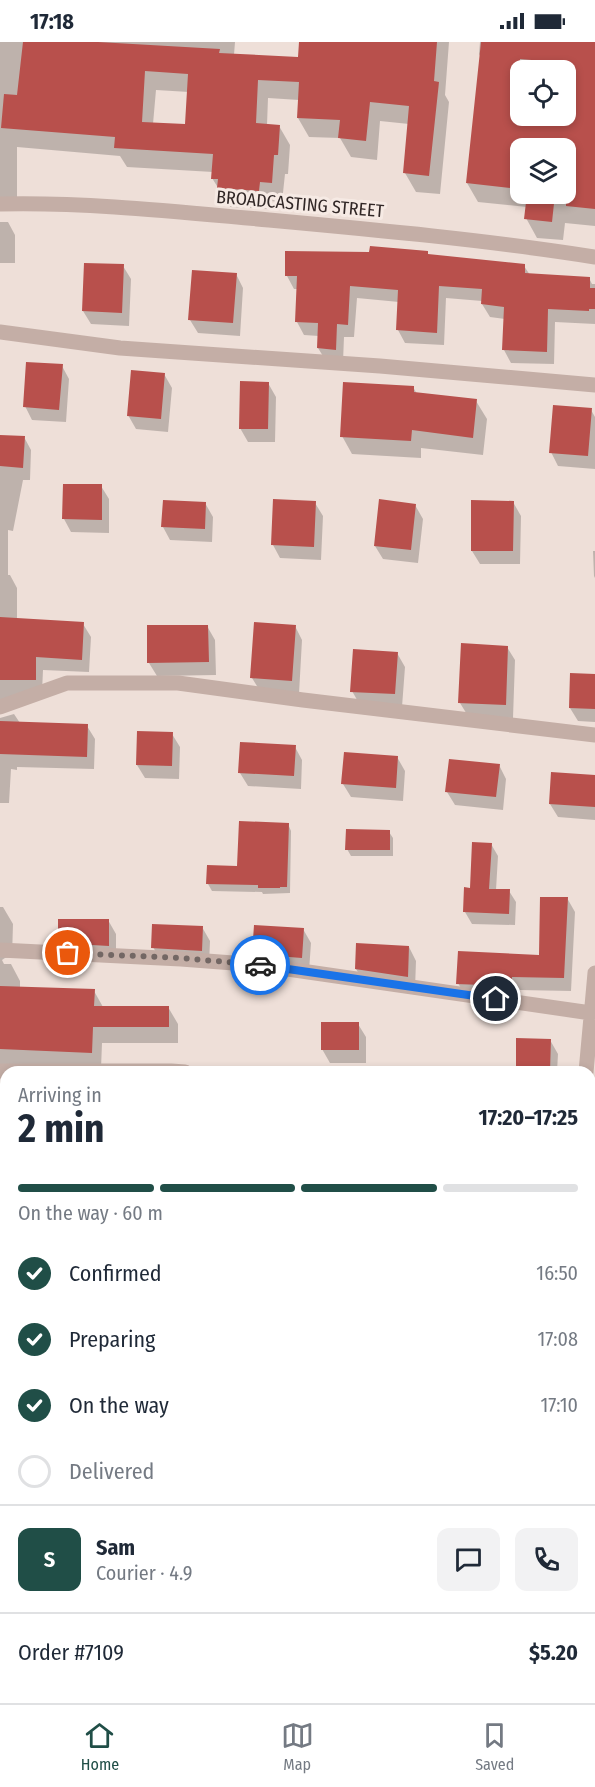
<!DOCTYPE html>
<meta charset="utf-8">
<style>
:root{--surface:#fff;--page:#f2f2f3;--text:#1f2937;--muted:#747a83;--line:#e0e1e3;--accent:#204e47}
body{margin:0;font-family:"Fira Sans Condensed",sans-serif;background:var(--page);color:var(--text);height:100vh;display:flex;flex-direction:column;font-size:22px;white-space:nowrap}
*{box-sizing:border-box;margin:0}
p{font-size:20px;color:var(--muted)}
.icon{flex:none;width:33px;height:33px;fill:none;stroke:currentColor;stroke-width:2;stroke-linecap:round;stroke-linejoin:round}
.map{position:relative;flex:1;overflow:hidden}
.details{position:absolute;left:0px;top:1024px;width:596px;height:638px;display:flex;flex-direction:column;background:var(--surface);border-radius:18px 18px 0 0;box-shadow:0 3px 9px #0003}
.details>*{flex:none}
.controls{position:absolute;left:510px;top:18px;display:grid;gap:12px}
.controls a{display:grid;place-items:center;width:66px;height:66px;border-radius:12px;background:var(--surface);box-shadow:0 3px 9px #0003;font-size:30px}
.pin{position:absolute;display:grid;place-items:center;width:51px;height:51px;color:#fff;margin:-26px;border:3px solid #fff;border-radius:50%;box-shadow:0 2px 6px #0007}
.courier{position:absolute;display:grid;place-items:center;width:60px;height:60px;margin:-30px;border:4px solid #1a73e8;border-radius:50%;background:#fff;color:#222;box-shadow:0 2px 8px #0007}
.headline em{font-style:normal;font-weight:700}
.headline div{display:flex;flex-direction:column-reverse}
.headline{display:flex;align-items:center;justify-content:space-between;height:102px;padding:0 18px}
h1{font-size:39px;font-weight:700;line-height:45px}
.bar{display:grid;grid-template-columns:repeat(4,1fr);gap:9px 6px;align-content:center;height:72px;padding:0 18px}
.bar i{height:8px;border-radius:4px;background:var(--line)}
.bar .active{background:var(--accent)}
.bar p{grid-column:span 4}
.line{display:flex;align-items:center;gap:15px;padding:0 18px;border-top:2px solid var(--line)}
.line div{flex:1}
.round{display:grid;place-items:center;flex:none;width:63px;height:63px;border-radius:12px;background:var(--page)}
ol{padding:0 18px;list-style:none}
li{display:flex;align-items:center;gap:18px;height:66px}
li p{margin-inline-start:auto}
li .icon{padding:6px;border-radius:50%;background:var(--accent);color:#fff;stroke-width:4}
li:last-child{color:var(--muted)}
li i{width:33px;height:33px;border:3px solid var(--line);border-radius:50%}
.status{display:flex;justify-content:space-between;align-items:center;height:42px;padding:0 30px;background:var(--surface);direction:ltr}
.status svg{height:16px;fill:currentColor}
.dock{display:flex;justify-content:space-around;align-items:center;height:84px;border-top:2px solid var(--line);background:var(--surface);font-size:16px;color:var(--muted)}
.dock a{display:grid;justify-items:center;gap:3px}
.dock .active{color:var(--accent)}
.map>svg:first-child{display:block}
.shadow{fill:#0003;fill-rule:evenodd}
.building{fill:#b8504c;fill-rule:evenodd}
.lines{fill:none;stroke-linecap:round;stroke-linejoin:round}
.minor{stroke:#c4aea6;stroke-width:15}
.trunk{stroke:#614e4c;stroke-width:16}
.done{stroke:#736764;stroke-width:6;stroke-dasharray:0 10.8}
.route{stroke:#1a73e8;stroke-width:8}
.labels{text-anchor:middle;stroke-width:6;stroke-linejoin:round;paint-order:stroke}
.street-label{font-size:18px;fill:#312726;stroke:#f6eae4}
</style>
<div class="status"><b>17:18</b><svg viewBox="0 0 49 12"><path d="M0 12V9h3v3zM5 12V6h3v6zM10 12V3h3v9zM15 12V0h3v12zM26 1h20v11H26zM47 4h2v5h-2z"/></svg></div>
<div class="map">
<svg width="595" height="1661" viewBox="0 0 595 1661">
<rect width="100%" height="100%" fill="#eedfd8"/>
<path class="shadow" d="M0 0H235L234 13 299 16 301 0H449L445 53 449 60 440 152 416 150 405 131 409 82 380 79 377 118 351 115 340 96 309 95 298 76 299 58 268 56 267 83 279 84 290 103 288 132H285L282 160 270 159V167L230 165 212 136 213 130 127 125 120 114 17 105V156H0ZM156 48 189 50 186 84 153 82Z
M480 0H595V184L565 181 563 198 537 196 526 176 527 165 478 160 467 141 481 16 479 12ZM520 28H566V74H520ZM520 106H566V152H520Z
M0 180H8L15 193V221H0Z
M429 214 524 224 530 233 589 236 592 242H595V282L555 280 554 322 511 321 504 308 505 277 490 275 482 262V259L446 256 444 303 405 301 398 288 399 260 357 256 354 295H344L343 320 326 319 318 306 319 294 304 293 297 280 298 247H294L287 234Z
M123 224 131 237 129 284 91 282 83 269Z
M236 232 243 246 240 294 198 291 190 278Z
M62 324 69 337 66 380 32 378 25 364Z
M164 332 172 346 168 390 136 387 128 373Z
M268 341 276 355 275 400H248L240 386Z
M413 345 417 352 476 359 487 377 483 413 421 406V416L352 412 342 394Z
M591 368 595 375V427L558 424 551 410Z
M0 394 24 395 31 408 30 438H23L13 489 8 488V533H10L17 546V578L83 582 91 595 89 630 43 628 42 650 0 671Z
M101 444 109 457V491L71 490 64 477Z
M513 460 521 474 520 522H480L472 509Z
M205 461 213 475 212 500 170 498 163 485Z
M315 461 323 474 321 518 280 516 273 503Z
M415 463 423 477 418 521 383 517 375 504Z
M593 509H595V536L594 534Z
M207 584 215 598 216 633 157 634 149 621Z
M295 584 302 598 299 652 260 649 252 636Z
M507 605 515 618 513 676 468 674 460 661Z
M397 611 405 625 402 665 360 663 352 649Z
M595 634V680L578 679 570 666Z
M14 672 20 681 87 684 95 697 94 727 17 725V728L11 727 9 761H0V676Z
M172 692 180 705 179 737 145 736 137 723Z
M295 705 302 718 301 747 248 744 240 731Z
M397 715 405 729 403 759 351 755 343 742Z
M499 723 506 737 503 768 455 763 447 750Z
M595 735V778L558 775 550 762Z
M288 782 291 789 290 851 263 852 262 850 212 849 208 842V825H238Z
M389 790 393 796V814H351L347 807Z
M491 802 498 814 496 848 509 849 516 860 515 883 472 882 465 870V847H471Z
M567 856 575 870 571 949 519 948 518 957 466 955 458 941 540 914Z
M0 865H3L13 882 12 915 5 916 2 918 4 922H11L20 939V946L94 949 103 965H168L178 982V1001H102L101 1027 0 1030Z
M108 878 116 892V917L67 914 59 901Z
M202 885 210 899 209 922 161 919 153 905Z
M303 887 311 901 309 929 262 925 254 912Z
M409 905 416 919 415 947 364 940 356 927Z
M358 982 366 995V1021H330L322 1007Z
M518 998H550L558 1012 557 1030H517Z
M0 1187H6V1266H0Z
M593 1378 595 1379V1458L590 1449Z
M590 1487H595V1526H590Z
M106 1656H185V1661H105Z
M233 1656H265V1661H233Z
M484 1656H567V1660L595 1661H483Z"/>
<path class="building" d="M23 0H98L220 7 219 11 298 15 299 0H437L434 39 439 40 429 134 403 131 409 64 370 60 366 99 338 96 340 78 297 76 299 40 258 38 256 81 280 83 278 113H274L272 141 260 140 259 149 217 146 218 137H211L213 112 114 106 115 95 1 86 4 52 17 53ZM145 29 188 32 185 82 142 80Z
M481 0H595V167L566 164V106H520V147L466 141ZM520 17 566 21V74H520Z
M527 152H555L552 180 524 177Z
M370 204 428 209V212L525 222V231L590 235V246H595V267H589V269L548 267 547 310 502 308 504 265 481 262 482 247 439 244 437 291 396 288 398 248 350 244 348 283 337 282 336 308 317 306 318 281 295 280 297 234H285V209L369 210Z
M84 221 124 222 122 271 82 269Z
M192 228 237 231 233 281 188 278Z
M26 320 63 322 59 368 23 365Z
M131 328 165 331 161 377 127 374Z
M240 339 269 340 268 387H239Z
M343 340 414 344V350L477 357 473 396 412 388 411 399 340 395Z
M553 363 592 366 588 414 549 411Z
M0 393 25 394 23 426 0 424Z
M63 442H102V478L62 477Z
M273 457 316 459 314 505 271 503Z
M379 457 416 462 411 508 374 504Z
M163 458 206 460 205 487 161 485Z
M471 458 514 459 513 509H471Z
M0 575 84 580 82 618 36 615V638H0Z
M254 580 296 583 292 639 250 636Z
M147 583H208L209 620 147 621Z
M461 601 508 604 506 663 458 661Z
M353 607 398 610 395 652 350 650Z
M570 631 595 632V667L569 666Z
M0 679 88 682 87 715 0 712Z
M137 689 173 690 172 724 136 723Z
M240 700 296 703 294 734 238 731Z
M344 710 398 714 396 746 341 742Z
M449 717 500 722 496 755 445 750Z
M551 730 595 733V765L549 762Z
M239 779 289 781 287 845H280V846H258V843L206 842 207 823 237 824Z
M346 787 390 788V808H345Z
M472 800 492 801 489 847H510L509 872 463 870 464 845 470 846Z
M540 855H568L564 936 512 935 511 944 456 942 458 909 539 913Z
M58 877H109V904L58 901Z
M152 882 203 884 202 909 151 906Z
M254 883 304 886 302 916 252 912Z
M356 901 409 904 408 935 355 927Z
M0 944 95 947 94 964H169V985H93L92 1011 0 1007Z
M321 980H359V1008H321Z
M516 996 551 997 550 1030H516Z"/>
<g class="lines">
<path class="minor" d="M0 162C90 160 179 170 269 178 378 188 487 198 595 215
M0 290 120 306 380 324 595 343
M0 665 67 641H178L303 658 595 693
M0 908 181 917 260 923 591 971
M0 1029H171L185 1030
M586 1030 595 931
M0 1274 6 1275
M590 1569 595 1575"/>
<path class="trunk" d="M0 1443 6 1455
M0 1512 6 1527
M37 1656 38 1661
M71 1656V1661"/>
</g>
<g class="lines">
<path class="done" d="M68 911 181 916 260 923"/>
<path class="route" d="M260 923 496 957"/>
</g>
<g class="labels">
<g class="street-label">
<text transform="translate(300 162) rotate(5)" y="6">BROADCASTING STREET</text>
</g>
</g>
</svg>
<div class="controls">
<a><svg class="icon" aria-label="locate" viewBox="0 0 24 24"><circle cx="12" cy="12" r="6"/><path d="M12 2v4M12 18v4M2 12h4M18 12h4"/></svg></a>
<a><svg class="icon" aria-label="layers" viewBox="0 0 24 24"><path d="M12 4l9 5-9 5-9-5zM3 14l9 5 9-5"/></svg></a>
</div>
<div class="pin" style="left:68px;top:911px;background:#ea580c"><svg class="icon" aria-label="bag" viewBox="0 0 24 24"><path d="M5 8h14l-1 12H6zM9 8a3 3 0 0 1 6 0"/></svg></div>
<div class="pin" style="left:496px;top:957px;background:#1f2937"><svg class="icon" aria-label="home" viewBox="0 0 24 24"><path d="M3 11l9-7 9 7M6 9v11h12V9"/></svg></div>
<div class="courier" style="left:260px;top:923px"><svg class="icon" aria-label="car" viewBox="0 0 24 24"><path d="M5 17H2v-5l4-1 3-4h7l3 4 3 1v5h-3M9 17h6M6 11h13"/><circle cx="7" cy="17" r="2"/><circle cx="17" cy="17" r="2"/></svg></div>
<section class="details">
<div class="headline"><div><h1>2 min</h1><p>Arriving in</p></div><em>17:20–17:25</em></div>
<div class="bar"><i class="active"></i><i class="active"></i><i class="active"></i><i></i><p>On the way · 60 m</p></div>
<ol>
<li><svg class="icon" aria-label="check" viewBox="0 0 24 24"><path d="M5 12l5 5 9-10"/></svg>Confirmed<p>16:50</p></li>
<li><svg class="icon" aria-label="check" viewBox="0 0 24 24"><path d="M5 12l5 5 9-10"/></svg>Preparing<p>17:08</p></li>
<li><svg class="icon" aria-label="check" viewBox="0 0 24 24"><path d="M5 12l5 5 9-10"/></svg>On the way<p>17:10</p></li>
<li><i></i>Delivered</li>
</ol>
<div class="line" style="height:108px"><b class="round" style="background:var(--accent);color:#fff">S</b><div><b>Sam</b><p>Courier · 4.9</p></div><a class="round"><svg class="icon" aria-label="chat" viewBox="0 0 24 24"><path d="M4 5h16v11H9l-5 4z"/></svg></a><a class="round"><svg class="icon" aria-label="phone" viewBox="0 0 24 24"><path d="M5 4h4l2 5-3 2q2 4 5 5l2-3 5 2v4C11 20 4 13 5 4z"/></svg></a></div>
<div class="line" style="height:78px"><div>Order #7109</div><b>$5.20</b></div>
</section>
</div>
<nav class="dock">
<a class="active"><svg class="icon" aria-label="home" viewBox="0 0 24 24"><path d="M3 11l9-7 9 7M6 9v11h12V9"/></svg>Home</a>
<a><svg class="icon" aria-label="map" viewBox="0 0 24 24"><path d="M3 6l6-2 6 2 6-2v14l-6 2-6-2-6 2zM9 4v14M15 6v14"/></svg>Map</a>
<a><svg class="icon" aria-label="saved" viewBox="0 0 24 24"><path d="M7 4h10v16l-5-4-5 4z"/></svg>Saved</a>
</nav>
